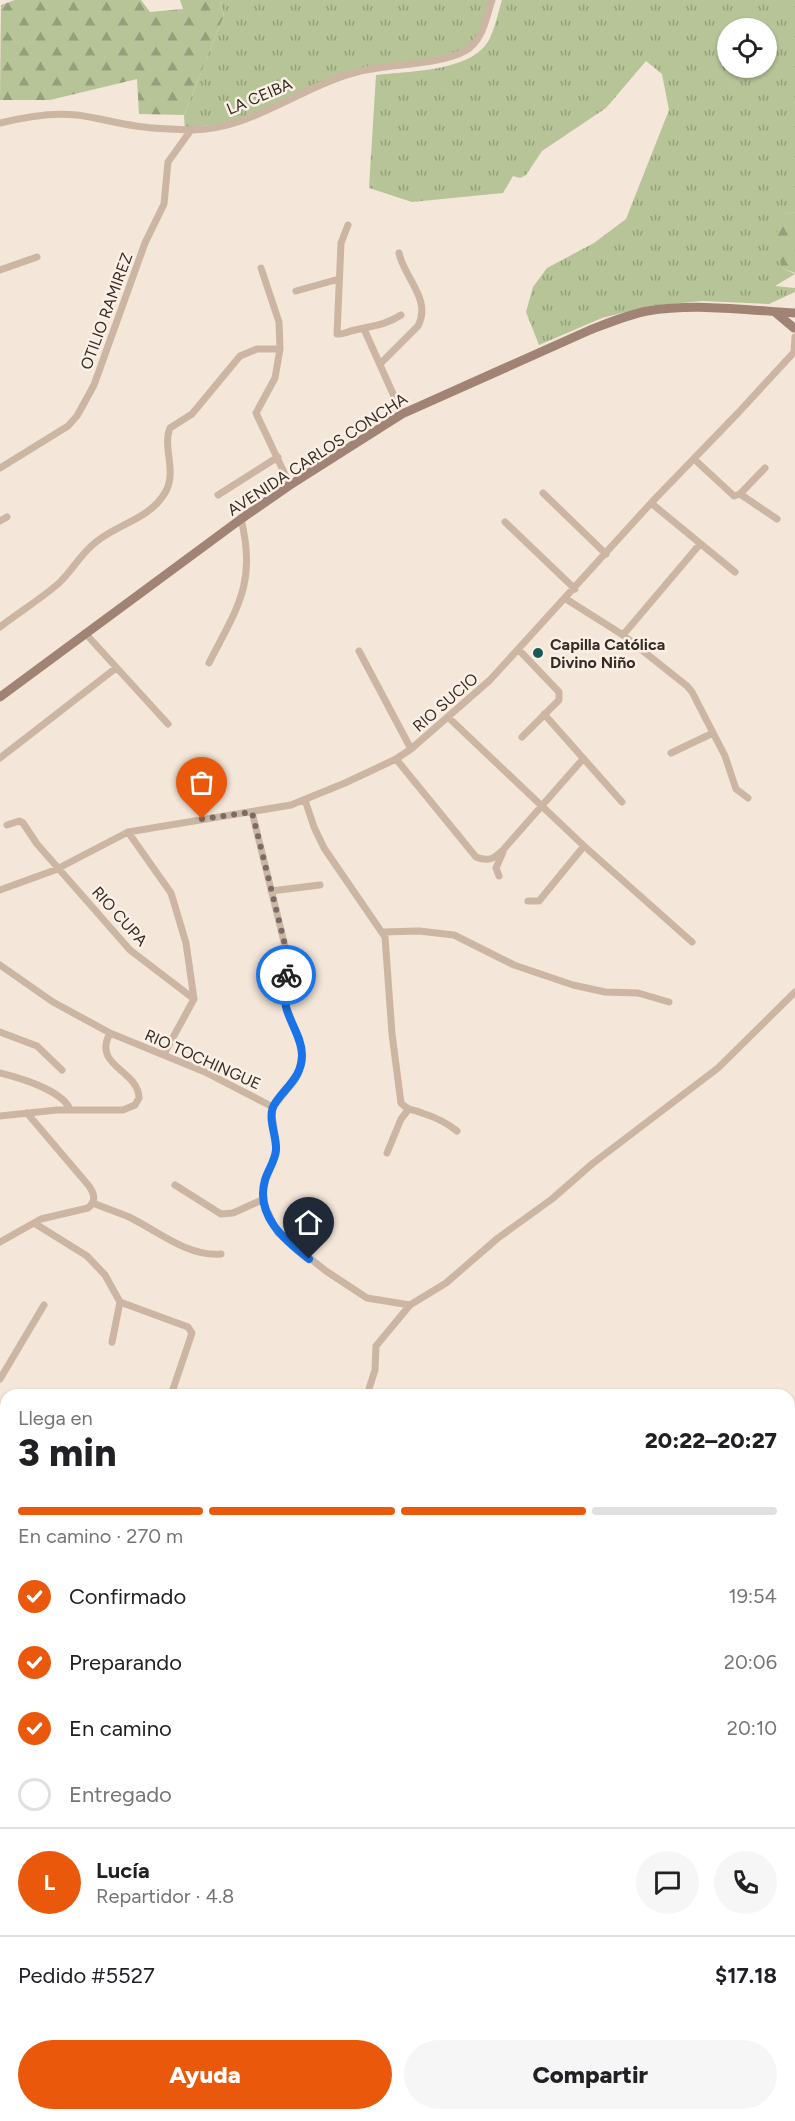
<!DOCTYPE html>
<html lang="es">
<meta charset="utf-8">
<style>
:root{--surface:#fff;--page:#f6f6f6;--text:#202124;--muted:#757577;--line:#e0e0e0;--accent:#ea580c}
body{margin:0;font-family:Figtree,sans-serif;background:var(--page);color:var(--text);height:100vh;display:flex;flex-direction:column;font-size:22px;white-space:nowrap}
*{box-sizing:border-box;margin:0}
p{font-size:20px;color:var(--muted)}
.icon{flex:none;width:33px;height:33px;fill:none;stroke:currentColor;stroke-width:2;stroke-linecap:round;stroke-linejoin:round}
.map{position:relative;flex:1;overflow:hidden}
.sheet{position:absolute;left:0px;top:1389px;width:795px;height:732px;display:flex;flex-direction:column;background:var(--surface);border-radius:18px 18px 0 0;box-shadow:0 2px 4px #0004}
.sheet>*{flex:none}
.fabs{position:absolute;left:717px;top:18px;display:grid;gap:12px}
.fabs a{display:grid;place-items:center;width:60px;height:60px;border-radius:50%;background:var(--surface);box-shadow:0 2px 4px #0004;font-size:30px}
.pin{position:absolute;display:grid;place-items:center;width:51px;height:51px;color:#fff;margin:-62px -26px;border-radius:50% 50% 50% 0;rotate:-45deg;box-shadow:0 0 6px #0007}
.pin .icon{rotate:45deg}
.courier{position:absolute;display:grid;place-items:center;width:60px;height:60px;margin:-30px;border:4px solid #1a73e8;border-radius:50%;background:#fff;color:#222;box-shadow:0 2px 8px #0007}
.headline em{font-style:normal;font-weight:800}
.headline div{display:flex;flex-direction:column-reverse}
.headline{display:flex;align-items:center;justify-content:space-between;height:102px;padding:0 18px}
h1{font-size:39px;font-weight:800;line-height:45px}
.bar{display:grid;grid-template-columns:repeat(4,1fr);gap:9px 6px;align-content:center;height:72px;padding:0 18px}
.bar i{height:8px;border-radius:4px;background:var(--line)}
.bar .on{background:var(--accent)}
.bar p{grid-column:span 4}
.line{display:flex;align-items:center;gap:15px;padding:0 18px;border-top:2px solid var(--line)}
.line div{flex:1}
.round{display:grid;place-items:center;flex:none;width:63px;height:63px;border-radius:32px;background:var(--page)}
ol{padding:0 18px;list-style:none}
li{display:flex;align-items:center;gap:18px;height:66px}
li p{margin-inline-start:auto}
li .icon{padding:6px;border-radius:50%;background:var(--accent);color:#fff;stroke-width:4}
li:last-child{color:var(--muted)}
li i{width:33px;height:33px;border:3px solid var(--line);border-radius:50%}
.button{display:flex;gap:12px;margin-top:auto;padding:12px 18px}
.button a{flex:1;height:69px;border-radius:36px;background:var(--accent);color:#fff;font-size:24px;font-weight:800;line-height:69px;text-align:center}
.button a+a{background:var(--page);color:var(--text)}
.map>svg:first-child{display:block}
.grass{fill:url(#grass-tufts);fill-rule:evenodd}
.forest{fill:url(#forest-firs)}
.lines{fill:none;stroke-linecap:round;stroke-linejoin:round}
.street{stroke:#cdb5a3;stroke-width:7}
.secondary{stroke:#a08374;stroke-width:9}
.done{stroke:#796c64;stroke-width:6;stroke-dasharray:0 10.8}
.route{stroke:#1a73e8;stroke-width:8}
.poi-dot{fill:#185a5c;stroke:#fbf0e5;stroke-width:2}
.labels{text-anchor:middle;stroke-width:5;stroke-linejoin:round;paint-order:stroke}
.street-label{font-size:16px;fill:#372b26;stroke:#fbf0e5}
.poi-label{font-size:16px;font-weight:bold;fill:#372b26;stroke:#fbf0e5;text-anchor:start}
</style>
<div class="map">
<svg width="795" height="2121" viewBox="0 0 795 2121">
<defs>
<pattern id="grass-tufts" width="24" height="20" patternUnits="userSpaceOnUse" patternTransform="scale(1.5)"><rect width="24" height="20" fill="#b6c497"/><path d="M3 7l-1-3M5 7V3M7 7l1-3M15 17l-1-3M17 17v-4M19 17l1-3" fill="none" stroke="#959f7b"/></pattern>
<pattern id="forest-firs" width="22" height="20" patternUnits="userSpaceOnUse" patternTransform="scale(1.5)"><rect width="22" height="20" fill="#b6c497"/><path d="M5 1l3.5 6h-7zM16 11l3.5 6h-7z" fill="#959f7b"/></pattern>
</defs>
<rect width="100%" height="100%" fill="#f4e6d8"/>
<path class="grass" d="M220 0H495L486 28 467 53 368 69 236 123 202 126 185 131 184 115 224 15Z
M502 0H795V212L785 214 782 268 795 274 775 286 795 288V292L769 304 702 301 649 306 602 318 539 345 526 312 533 287 547 268 594 243 626 219 669 110 662 74 646 61 606 108 542 151 526 175 520 178 513 176 503 193 412 202 369 188 376 75C409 71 471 72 489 40 495 28 498 13 502 0ZM728 28H766V68H728Z"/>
<path class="forest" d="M15 0H141L150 12 183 9 180 0H220L224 15 184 115 139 114 137 79 50 100H0L1 5Z
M795 212V273L782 268 774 239 785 214Z"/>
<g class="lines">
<path class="street" d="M0 123C24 117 52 112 77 115 100 118 122 125 144 127 159 129 175 129 190 130 250 131 301 86 357 72 387 64 440 65 465 51 483 41 486 18 492 0
M348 225 341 243 337 334C343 335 348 331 355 330 372 326 386 325 401 315
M261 268 279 322 280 349 275 378 256 413 290 485
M0 270 37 257
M296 291 339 279
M364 329 402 414
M794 352 795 337
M380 364 418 326C432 299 404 278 399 253
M694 459 734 496 740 494 765 468
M0 468 68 426 77 416 94 385 145 243 164 204 168 162 191 130
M543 493 606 554
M740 494 777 519
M218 495 278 457
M651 503 735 572
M0 521 7 517
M505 522 575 589
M566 599 623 635 687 686 692 692 725 756 736 789 748 798
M0 627C19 612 41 599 59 583 73 570 81 553 96 542 119 523 151 519 166 491 177 470 162 447 170 428L192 414 240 356 257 349H280
M85 633 168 724
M623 635 700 544
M518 649 559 692V700L522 737
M359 651 411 749
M209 663C237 608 257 583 241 519
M544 714 622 802
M449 718 584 846 692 942
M671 753 713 733
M0 758 116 668
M396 759 476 857C488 862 494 859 503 850L583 759
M305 800 314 827 324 848 385 937 392 1034 401 1103C409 1111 412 1109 422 1113 435 1117 447 1123 457 1131
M252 812 285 946 286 1006 299 1039 302 1053 299 1072 295 1080 273 1107
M7 825 19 821 23 823 37 844 130 950 194 999
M128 832 171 893 186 943 194 999 164 1054
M499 876 496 868 503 852
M0 890 55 870 128 832 291 805 345 783 396 759 411 749 490 680 651 503 738 413 795 351
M271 891 320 885
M528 901H539L584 846
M383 932 419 931 454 935 514 965 573 985 605 992 638 993 669 1002
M0 965 53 1002 110 1033 205 1072 273 1107 272 1115 276 1141V1155L265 1181 262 1200 278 1233 326 1271 367 1298 410 1305
M0 1032 37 1046 62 1070
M0 1073C20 1078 61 1090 70 1109
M0 1116 57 1110H123L135 1105 139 1098C138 1069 92 1067 110 1033
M387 1153 401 1119 408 1110
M175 1185 221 1214 233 1213 262 1200
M93 1203C105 1208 117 1212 129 1217 158 1231 188 1257 221 1254
M34 1223 87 1256 105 1275 120 1302 188 1327 192 1333 171 1395
M0 1242 41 1219 88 1208C96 1201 95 1195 89 1186L27 1113
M112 1342 120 1302
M0 1379 44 1305
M367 1395 375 1370 376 1346 410 1305 446 1283 498 1238 552 1199 592 1164 718 1068 795 992
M0 1454H6
M0 1628 6 1629
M0 1776 6 1778
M0 1881 6 1873
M0 2013 6 2008
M0 2059 6 2064
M191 2115 196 2121
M250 2115 255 2121
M308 2115 313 2121
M43 2121 48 2115
M155 2121 162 2115"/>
<path class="secondary" d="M775 312 794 328
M0 697 241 519 290 485 402 414 590 330C608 323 627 315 647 311 695 303 747 310 795 313"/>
</g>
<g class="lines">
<path class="done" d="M202 819 252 812 285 945 286 975"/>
<path class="route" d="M286 975C286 985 284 997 286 1007 290 1023 302 1038 302 1055 302 1078 285 1087 274 1105 267 1117 277 1137 276 1150 275 1161 268 1170 265 1180 255 1215 284 1240 309 1259"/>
</g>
<circle class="poi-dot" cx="538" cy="653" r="6"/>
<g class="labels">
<g class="street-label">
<text transform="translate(259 96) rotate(-23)" y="6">LA CEIBA</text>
<text transform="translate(106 311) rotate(-70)" y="6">OTILIO RAMIREZ</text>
<text transform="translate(317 454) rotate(-33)" y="6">AVENIDA CARLOS CONCHA</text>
<text transform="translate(445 702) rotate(-41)" y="6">RIO SUCIO</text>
<text transform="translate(120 916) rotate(48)" y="6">RIO CUPA</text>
<text transform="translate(203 1059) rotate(24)" y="6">RIO TOCHINGUE</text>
</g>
<g class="poi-label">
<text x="550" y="650">Capilla Católica<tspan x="550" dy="18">Divino Niño</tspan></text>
</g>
</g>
</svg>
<div class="fabs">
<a><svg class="icon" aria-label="locate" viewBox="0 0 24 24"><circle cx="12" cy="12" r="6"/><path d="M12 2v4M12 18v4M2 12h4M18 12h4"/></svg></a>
</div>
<div class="pin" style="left:202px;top:819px;background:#ea580c"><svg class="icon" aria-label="bag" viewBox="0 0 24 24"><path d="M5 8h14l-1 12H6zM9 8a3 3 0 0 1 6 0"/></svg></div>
<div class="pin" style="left:309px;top:1259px;background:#1f2937"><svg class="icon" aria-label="home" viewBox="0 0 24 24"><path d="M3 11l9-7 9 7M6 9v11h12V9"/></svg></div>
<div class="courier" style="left:286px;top:975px"><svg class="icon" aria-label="bike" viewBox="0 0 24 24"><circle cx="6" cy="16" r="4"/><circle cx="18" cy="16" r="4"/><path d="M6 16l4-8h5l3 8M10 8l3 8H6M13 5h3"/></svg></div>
<section class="sheet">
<div class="headline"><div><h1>3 min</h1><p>Llega en</p></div><em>20:22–20:27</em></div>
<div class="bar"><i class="on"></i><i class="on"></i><i class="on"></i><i></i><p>En camino · 270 m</p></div>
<ol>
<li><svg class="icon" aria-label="check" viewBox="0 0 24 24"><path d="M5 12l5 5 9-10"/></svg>Confirmado<p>19:54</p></li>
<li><svg class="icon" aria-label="check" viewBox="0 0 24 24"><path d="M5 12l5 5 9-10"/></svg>Preparando<p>20:06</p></li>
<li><svg class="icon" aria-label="check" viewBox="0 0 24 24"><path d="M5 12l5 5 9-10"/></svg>En camino<p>20:10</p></li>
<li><i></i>Entregado</li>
</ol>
<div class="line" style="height:108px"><b class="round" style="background:var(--accent);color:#fff">L</b><div><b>Lucía</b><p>Repartidor · 4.8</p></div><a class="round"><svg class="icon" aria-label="chat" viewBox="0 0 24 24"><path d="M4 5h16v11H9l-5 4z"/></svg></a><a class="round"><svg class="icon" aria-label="phone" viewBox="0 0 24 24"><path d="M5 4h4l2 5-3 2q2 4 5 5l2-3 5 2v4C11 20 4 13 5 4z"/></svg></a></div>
<div class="line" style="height:78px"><div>Pedido #5527</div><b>$17.18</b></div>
<div class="button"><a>Ayuda</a><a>Compartir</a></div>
</section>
</div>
